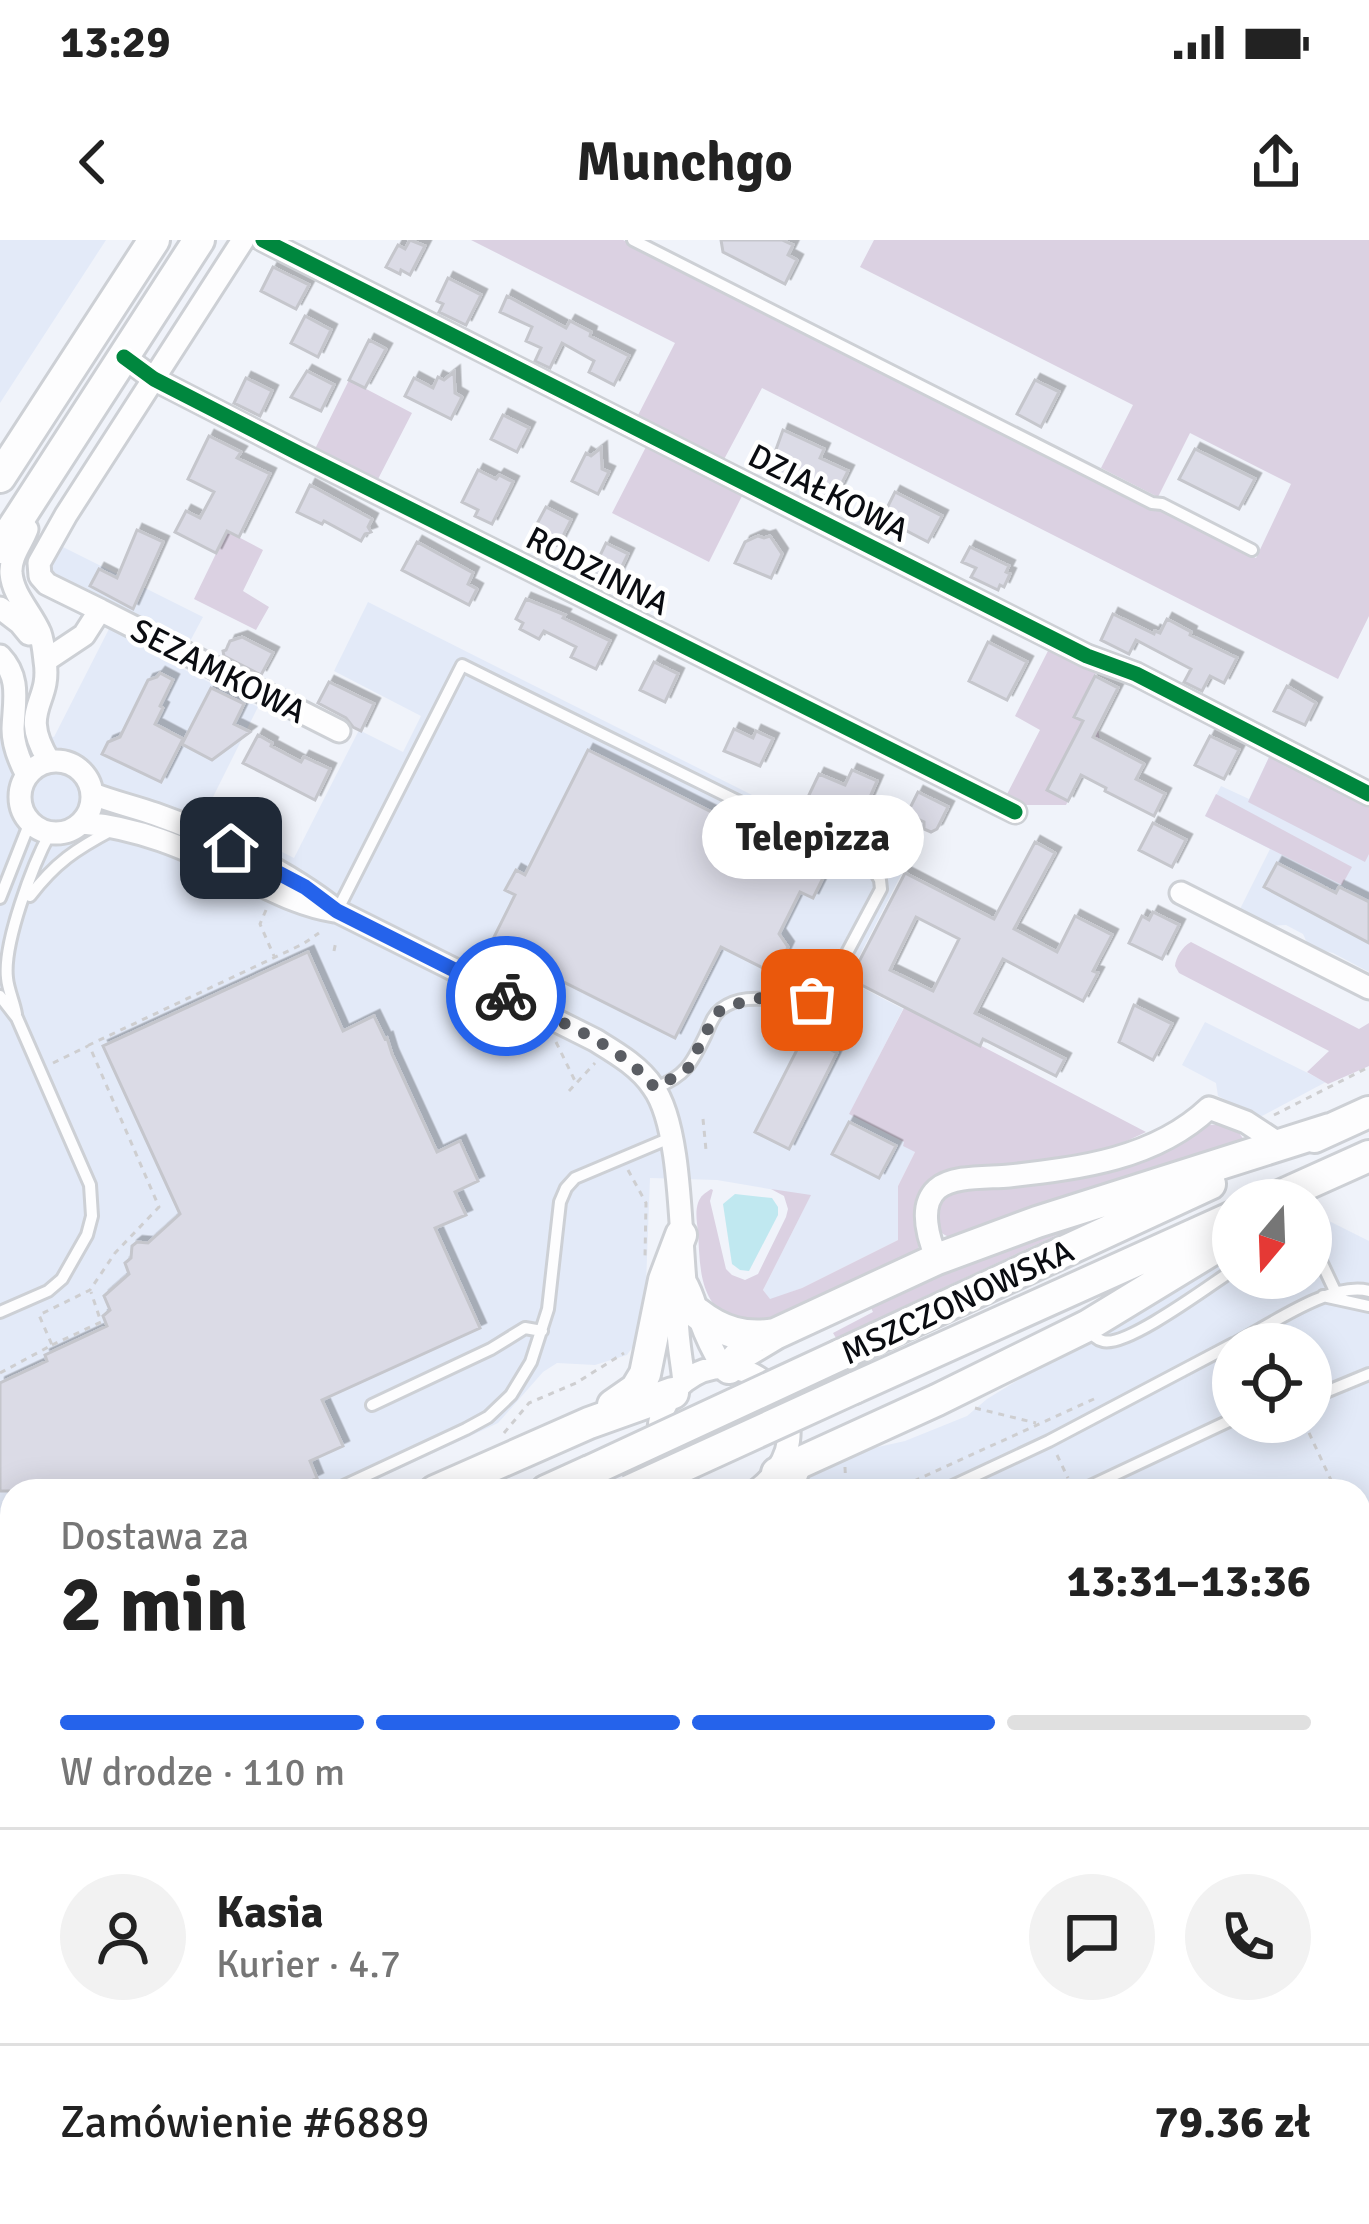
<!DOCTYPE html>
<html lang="pl">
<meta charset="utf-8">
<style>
:root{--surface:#fff;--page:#f2f2f2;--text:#222;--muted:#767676;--line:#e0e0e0;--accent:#2563eb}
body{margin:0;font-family:Signika,sans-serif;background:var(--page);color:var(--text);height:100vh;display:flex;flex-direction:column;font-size:45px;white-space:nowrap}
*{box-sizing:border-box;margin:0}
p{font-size:39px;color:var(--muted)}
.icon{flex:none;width:66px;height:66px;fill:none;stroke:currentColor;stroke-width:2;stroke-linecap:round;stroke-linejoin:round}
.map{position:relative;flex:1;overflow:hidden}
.drawer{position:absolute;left:0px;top:1239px;width:1371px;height:747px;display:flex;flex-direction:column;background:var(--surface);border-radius:36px 36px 0 0;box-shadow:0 6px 30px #0003}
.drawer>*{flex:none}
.needle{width:78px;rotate:199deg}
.buttons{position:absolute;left:1212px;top:939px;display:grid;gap:24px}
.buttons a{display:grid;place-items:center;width:120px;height:120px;border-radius:50%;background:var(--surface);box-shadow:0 6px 30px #0003;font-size:60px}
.pin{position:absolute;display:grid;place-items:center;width:102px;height:102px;color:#fff;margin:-51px;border-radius:24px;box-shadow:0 6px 18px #0006}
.courier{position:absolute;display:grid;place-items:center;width:120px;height:120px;margin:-60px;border:9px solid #2563eb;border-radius:50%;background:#fff;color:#222;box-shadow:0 3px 15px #0007}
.bubble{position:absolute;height:84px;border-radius:42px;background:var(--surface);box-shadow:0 6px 30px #0003;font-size:39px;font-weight:700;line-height:84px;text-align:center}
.overview em{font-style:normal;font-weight:700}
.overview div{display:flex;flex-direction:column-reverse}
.overview{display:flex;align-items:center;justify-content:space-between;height:204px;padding:0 60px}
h1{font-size:78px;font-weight:700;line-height:90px}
.bar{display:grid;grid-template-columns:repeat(4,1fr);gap:18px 12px;align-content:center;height:144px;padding:0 60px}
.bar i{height:15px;border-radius:9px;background:var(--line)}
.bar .active{background:var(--accent)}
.bar p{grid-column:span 4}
.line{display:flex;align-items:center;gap:30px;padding:0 60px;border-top:3px solid var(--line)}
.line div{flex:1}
.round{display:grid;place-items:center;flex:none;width:126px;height:126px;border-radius:63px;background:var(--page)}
.status{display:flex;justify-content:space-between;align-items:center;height:84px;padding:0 60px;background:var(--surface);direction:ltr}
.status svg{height:33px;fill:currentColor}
header{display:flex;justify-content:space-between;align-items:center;height:156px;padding:0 60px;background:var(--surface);font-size:54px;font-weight:700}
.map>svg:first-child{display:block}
.built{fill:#e3eaf8;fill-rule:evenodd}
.green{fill:#dbd1e2}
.water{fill:#c0e8f0}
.building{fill:#dbdbe6;stroke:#c5c6cc;stroke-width:3;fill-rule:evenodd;filter:url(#shadow)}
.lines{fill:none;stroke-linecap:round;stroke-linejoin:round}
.lane-casing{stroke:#cdd0d5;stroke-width:16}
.street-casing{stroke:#cdd0d5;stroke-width:27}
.secondary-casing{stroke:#cdd0d5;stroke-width:36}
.path{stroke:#ceced0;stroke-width:3;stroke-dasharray:6 6;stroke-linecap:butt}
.lane{stroke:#fdfdfe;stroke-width:10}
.street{stroke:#fdfdfe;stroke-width:21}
.secondary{stroke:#fdfdfe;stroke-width:30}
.secondary-bridge-casing{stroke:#cdd0d5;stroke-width:36;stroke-linecap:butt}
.secondary-bridge{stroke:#fdfdfe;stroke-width:30}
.cycleway-casing{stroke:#fff;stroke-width:22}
.cycleway{stroke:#00873e;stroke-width:15}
.done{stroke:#5a5d63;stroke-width:12;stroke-dasharray:0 21.6}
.route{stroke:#2563eb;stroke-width:15}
.labels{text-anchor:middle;stroke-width:9;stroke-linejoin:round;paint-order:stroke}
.street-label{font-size:33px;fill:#0a0c11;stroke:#fff}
</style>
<div class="status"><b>13:29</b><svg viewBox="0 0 49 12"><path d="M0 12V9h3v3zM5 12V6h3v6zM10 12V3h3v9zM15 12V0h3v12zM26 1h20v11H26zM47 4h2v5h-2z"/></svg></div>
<header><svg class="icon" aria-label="back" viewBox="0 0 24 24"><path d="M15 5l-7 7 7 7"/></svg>Munchgo<svg class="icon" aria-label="share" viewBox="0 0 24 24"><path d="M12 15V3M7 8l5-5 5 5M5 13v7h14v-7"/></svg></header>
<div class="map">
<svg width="1369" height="1984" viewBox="0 0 1369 1984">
<defs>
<filter id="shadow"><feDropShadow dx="5.5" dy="-5.5" stdDeviation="0" flood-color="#0004"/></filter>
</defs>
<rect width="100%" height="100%" fill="#f0f3fa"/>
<path class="built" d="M0 0H106L0 163Z
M61 306 203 377 188 405 48 334 47 329Z
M368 362 903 631 847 740 903 769 850 874 904 902 915 912 898 946V1000L802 1048 770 1060 763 1050 810 956 717 940 650 938 646 1044 634 1105 627 1115 595 1125 557 1123 543 1132 498 1183 352 1251H12V1449L0 1454V485L54 497 111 385 187 422 183 429 258 467 205 573 294 618 359 490 403 512 421 476 334 431Z
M1271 513 1369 562V732L1333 713 1309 707 1303 694 1286 685 1267 686 1239 671 1270 609 1205 576 1221 546 1249 559Z
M1205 782 1326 842 1260 877 1218 856 1216 843 1182 825Z
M1311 972 1369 1001V1984H466L469 1978 462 1974H1359V1251H772L860 1211 905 1201 967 1176 987 1159 1233 1008V1038H1311ZM1233 1104H1311V1182H1233Z
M12 1558V1903L0 1898V1563Z
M51 1974H294L289 1984H46Z"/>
<path class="green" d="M471 0H623L1256 318 1291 244 1190 193 1158 257 1101 228 1133 165 860 27 874 0H1369V376L1338 439 762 148 721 225 697 214 692 203 678 196 667 199 634 183 675 103Z
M349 140 412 173 377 241 313 213Z
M649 201 657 204 659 213 674 220 679 216 745 250 709 322 612 273Z
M227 291 263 310 243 351 269 367 256 390 194 359Z
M1052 403 1099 427 1075 477 1098 489 1100 500 1070 506 1047 550 1068 561 1066 565H1018L1005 558 1040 490 1015 476Z
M1271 513 1369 562V614L1365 622 1248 562Z
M1216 554 1352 627 1342 645 1205 576Z
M1191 702 1359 789 1369 783V826L1328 844 1307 832 1329 811 1179 733 1175 726C1176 717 1182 707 1191 702Z
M905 766 1146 892 1114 907V909L1075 919 934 939C902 969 923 977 918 1012L796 1074C772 1072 753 1088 730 1077 698 1062 700 1021 698 992 697 982 695 972 698 963 701 955 704 954 711 949L713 950 710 961 726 1029 732 1035 745 1040 758 1034 786 977 788 969 784 956 771 949 811 955 763 1050 770 1059 802 1048 898 1000V946L915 912 903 906 904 902 849 874Z
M1233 884 1244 900 1239 904 1168 928 1053 960 957 998C931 997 930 970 946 954L1036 942 1115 925 1177 906 1202 885Z
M1102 974 836 1098 833 1093 873 1072 868 1062 1033 989Z"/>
<path class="water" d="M735 954 772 958 778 967V975L749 1031 740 1030 732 1024 723 964Z"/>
<path class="building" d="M410 0 425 6 410 35 401 30 400 34 386 27 398 5 405 9Z
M721 0H782L793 5 788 15 797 20 785 44 723 12Z
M273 27 309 45 296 69 261 51Z
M448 38 481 55 466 85 439 72 443 64 437 61Z
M507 56 566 88 570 81 591 92 590 96 629 116 614 145 589 132 594 121 562 103 550 128 535 121 541 108 526 101 532 87 500 72Z
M305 76 331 90 318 117 291 103Z
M369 100 386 109 365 148 349 140Z
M307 131 334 145 321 171 291 157Z
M454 132 455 153 462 157 451 179 405 156 414 138 433 148 438 137 444 140Z
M246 138 272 151 260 176 234 163Z
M1035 140 1059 152 1041 187 1017 174Z
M503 175 529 188 517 212 491 199Z
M783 190 824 209 820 218 848 231 833 261 788 239 785 245 771 239 780 218 774 215Z
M209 196 241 212 237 218 270 234 239 297 227 291 216 313 175 292 186 271 200 278 214 252 188 239Z
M601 208 602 229 609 232 598 254 572 241 586 213 591 216Z
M1195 209 1255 239 1239 269 1179 239Z
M478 230 496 239 499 235 513 242 492 284 475 276 478 270 462 262Z
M310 245 372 279 368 287 371 292 365 294 361 301 324 281 322 284 297 272Z
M895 252 942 276 928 302 882 278Z
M546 267 571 280 558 306 532 293Z
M137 290 163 302 133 369 90 346 99 329 117 338Z
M758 296 764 298 770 296 782 314 771 338 735 323 745 302Z
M417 302 473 333 468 344 477 349 469 365 402 330Z
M606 303 628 314 614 343 592 332Z
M970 307 1009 326 1006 332 1010 334 1004 347 1000 345 998 350 971 337 976 328 962 322Z
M526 359 565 375 563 378 610 401 596 429 571 417 576 407 544 391 539 399 520 389 523 383 516 379Z
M1113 374 1154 394 1155 391 1160 393 1167 379 1191 392 1190 395 1237 418 1224 443 1210 436 1202 451 1184 442 1191 429 1136 400 1129 414 1101 400Z
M242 397 273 413 261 435 224 416 223 411 226 410 230 401Z
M988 402 1027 422 1007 460 969 441Z
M654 422 678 434 665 462 640 450Z
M160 433 173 440 160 466 163 468 155 484 183 499 161 542 102 514 108 502 120 497 148 440 157 437Z
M1095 436 1118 448 1093 497 1144 524 1136 539 1165 554 1154 576 1105 551 1106 548 1081 535 1068 561 1047 550 1083 481 1074 477Z
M329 442 374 464 361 491 353 487 346 478 318 463Z
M1287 446 1316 463 1305 485 1274 471Z
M211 448 244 464 234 484 250 492 212 520 182 504Z
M734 489 753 498 756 491 773 499 760 526 724 511Z
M258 495 272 503 271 506 301 522 304 517 330 529 315 560 243 523Z
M1210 496 1239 510 1224 539 1195 525Z
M588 510 827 630 813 658 800 652 779 694 788 707 775 734 721 707 675 798 490 705 515 655 505 650 516 630 525 635Z
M852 530 877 541 862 575 837 566 835 570 808 557 819 534 845 545Z
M918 552 948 567 937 589 931 592 924 589V582L907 574Z
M1153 583 1186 600 1172 627 1139 610Z
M1035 602 1055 613 1014 689 1057 712 1075 676 1112 695 1093 731 1098 733 1083 761 1003 719 975 773 1065 819 1056 836 983 799 980 806 850 739 905 633 994 679ZM916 677 959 699 933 751 890 730Z
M1277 623 1336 653 1339 647 1369 662V703L1264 647Z
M1153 672 1179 685 1162 719 1129 703 1142 676 1149 680Z
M308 712 343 791 374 776 385 799 387 798 392 814 437 912 460 901 478 941 455 952 466 975 435 988 480 1088 322 1160 343 1206 310 1221 317 1238 290 1251H0V1143L47 1121 45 1115 107 1086 103 1076 110 1070 104 1056 129 1034 125 1023 131 1018 132 1006 137 1002 148 1003 180 974 103 806Z
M1134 765 1172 784 1153 820 1119 802Z
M804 796 837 813 789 909 755 892Z
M849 882 896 906 879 938 832 914Z"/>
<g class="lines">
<g class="lane-casing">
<path id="lane" d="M633 0 1152 263 1162 264 1252 310
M30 656C55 623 76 609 112 590
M0 658 30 582
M337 671 462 425 873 628 880 640 881 649 825 754C792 771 751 746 721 769 713 775 710 785 706 794 692 823 686 836 655 848
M0 756 17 778 90 945 92 976 87 995 62 1039 48 1051 0 1072
M16 774C14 762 8 750 7 738 3 703 33 624 50 593
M1311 1009 1318 1015 1335 1051
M1323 1056 1369 1066
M1088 1088C1093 1094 1095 1099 1103 1101 1126 1108 1210 1045 1233 1030
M1234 1104C1269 1086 1331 1041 1369 1051
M1311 1158 1369 1134
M372 1165 491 1109 525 1088 542 1091
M333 1251 466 1189 488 1177 511 1155 531 1122 548 1069 560 962 566 948 575 938 670 898
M796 1251 806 1226
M942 1251 1049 1201 1233 1104
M1080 1251 1233 1179
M0 1426 12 1420
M0 1449 12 1444
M1359 1476 1369 1480
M479 1984 480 1974"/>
</g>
<g class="street-casing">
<path id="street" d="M263 0 1087 416 1136 434 1369 554
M124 117 154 139 298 213 1015 572
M27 289C22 303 10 316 11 333 13 356 31 372 40 393 43 401 44 412 45 421 52 465 17 468 49 521
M0 368 20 383 29 394
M100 370 339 491
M0 416C21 438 14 461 13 489 13 505 19 520 27 535
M45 421 84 395 100 370 47 344 40 336 39 323 66 275 243 0
M20 557a36 36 0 1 1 72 0a36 36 0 1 1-72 0Z
M93 554C113 562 135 567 155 574 210 593 292 634 337 671L595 800C616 813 639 826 653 847 681 885 680 991 685 1041 670 1071 681 1110 684 1142
M82 583C137 587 186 608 236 633 269 648 297 665 334 671
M1181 653 1369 748
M937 1019C929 1000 918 966 937 949 953 935 989 938 1009 936 1080 928 1155 919 1209 868L1246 882 1281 905
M685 1041C693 1054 695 1066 700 1080 706 1097 714 1113 723 1128
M694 1251C672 1238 657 1216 659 1189 660 1171 670 1153 685 1141 752 1091 837 1190 756 1251"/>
</g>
<g class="secondary-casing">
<path id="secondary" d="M0 237 154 0
M0 308 199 0
M1314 897 1369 872
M1271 960 1369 916
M697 1073C721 1092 745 1099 775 1094
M840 1115 1210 944
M729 1128 740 1115 775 1094 937 1019 1037 982 1330 889
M854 1148 1233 977
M613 1165 636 1149 645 1134 664 1040 681 995
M777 1233 937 1160 1087 1086 1233 997
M435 1251 589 1183 673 1153
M546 1251 590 1231
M0 1498 12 1491
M0 1544 12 1539"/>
</g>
<path class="path" d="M266 670 260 684 274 716
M334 711 336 701
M556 802 576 843
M53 823 88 806
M569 851 595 823
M1274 875 1369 827
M703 879 706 910
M628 930 646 963 645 1017
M1298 1050 1310 1042 1313 1037
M52 1105 101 1082 91 1052
M0 1133 52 1105 39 1075 90 1050 115 1013 159 967 89 805 303 704 319 693
M975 1168 1036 1183
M1304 1182 1336 1251
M504 1193 529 1163 576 1143 624 1113
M1057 1215 1068 1238
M845 1227 846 1250
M892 1251 1094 1159
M1049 1251 1067 1243
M1359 1282 1369 1278
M1359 1303 1369 1324
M0 1595 12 1590"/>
<use href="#lane" class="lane"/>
<use href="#street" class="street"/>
<use href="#secondary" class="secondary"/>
<g class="secondary-bridge-casing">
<path id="secondary-bridge" d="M590 1231 840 1115
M629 1251 854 1148"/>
</g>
<use href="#secondary-bridge" class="secondary-bridge"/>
<g class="cycleway-casing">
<path id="cycleway" d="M263 0 1087 416 1136 434 1369 554
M124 117 154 139 298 213 1015 572"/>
</g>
<use href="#cycleway" class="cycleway"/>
</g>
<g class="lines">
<path class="done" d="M506 756C557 781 619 803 655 848L687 830 715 775 723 768 756 758 812 760"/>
<path class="route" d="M231 608 305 647 337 671 506 756"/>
</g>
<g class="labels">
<g class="street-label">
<text transform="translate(829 252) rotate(27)" y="12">DZIAŁKOWA</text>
<text transform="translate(598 330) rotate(27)" y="12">RODZINNA</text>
<text transform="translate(219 430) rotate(27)" y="12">SEZAMKOWA</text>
<text transform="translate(957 1061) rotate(-25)" y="12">MSZCZONOWSKA</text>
</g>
</g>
</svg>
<div class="buttons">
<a><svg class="needle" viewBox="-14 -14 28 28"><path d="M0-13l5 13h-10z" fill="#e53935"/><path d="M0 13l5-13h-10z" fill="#767676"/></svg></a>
<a><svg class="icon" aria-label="locate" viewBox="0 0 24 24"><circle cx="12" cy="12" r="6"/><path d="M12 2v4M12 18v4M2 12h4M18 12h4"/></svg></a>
</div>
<div class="pin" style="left:812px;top:760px;background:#ea580c"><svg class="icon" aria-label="bag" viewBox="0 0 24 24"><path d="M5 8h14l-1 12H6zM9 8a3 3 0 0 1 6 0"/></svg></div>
<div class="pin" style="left:231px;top:608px;background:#1f2937"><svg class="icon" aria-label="home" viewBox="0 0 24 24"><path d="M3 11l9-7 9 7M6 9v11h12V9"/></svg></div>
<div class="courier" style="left:506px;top:756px"><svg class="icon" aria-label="bike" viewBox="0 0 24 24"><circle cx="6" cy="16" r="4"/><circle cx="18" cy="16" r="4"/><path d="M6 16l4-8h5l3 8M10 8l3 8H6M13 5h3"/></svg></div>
<div class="bubble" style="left:702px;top:555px;width:222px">Telepizza</div>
<section class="drawer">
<div class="overview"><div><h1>2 min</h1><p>Dostawa za</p></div><em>13:31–13:36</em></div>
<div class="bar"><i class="active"></i><i class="active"></i><i class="active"></i><i></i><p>W drodze · 110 m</p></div>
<div class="line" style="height:216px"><a class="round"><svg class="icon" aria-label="person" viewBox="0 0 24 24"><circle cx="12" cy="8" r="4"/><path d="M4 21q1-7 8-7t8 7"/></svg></a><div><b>Kasia</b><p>Kurier · 4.7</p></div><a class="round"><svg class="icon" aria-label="chat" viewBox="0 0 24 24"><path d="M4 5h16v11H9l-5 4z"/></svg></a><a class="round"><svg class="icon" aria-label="phone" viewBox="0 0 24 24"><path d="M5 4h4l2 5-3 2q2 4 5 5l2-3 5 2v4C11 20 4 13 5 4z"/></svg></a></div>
<div class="line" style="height:156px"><div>Zamówienie #6889</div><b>79.36 zł</b></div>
</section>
</div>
